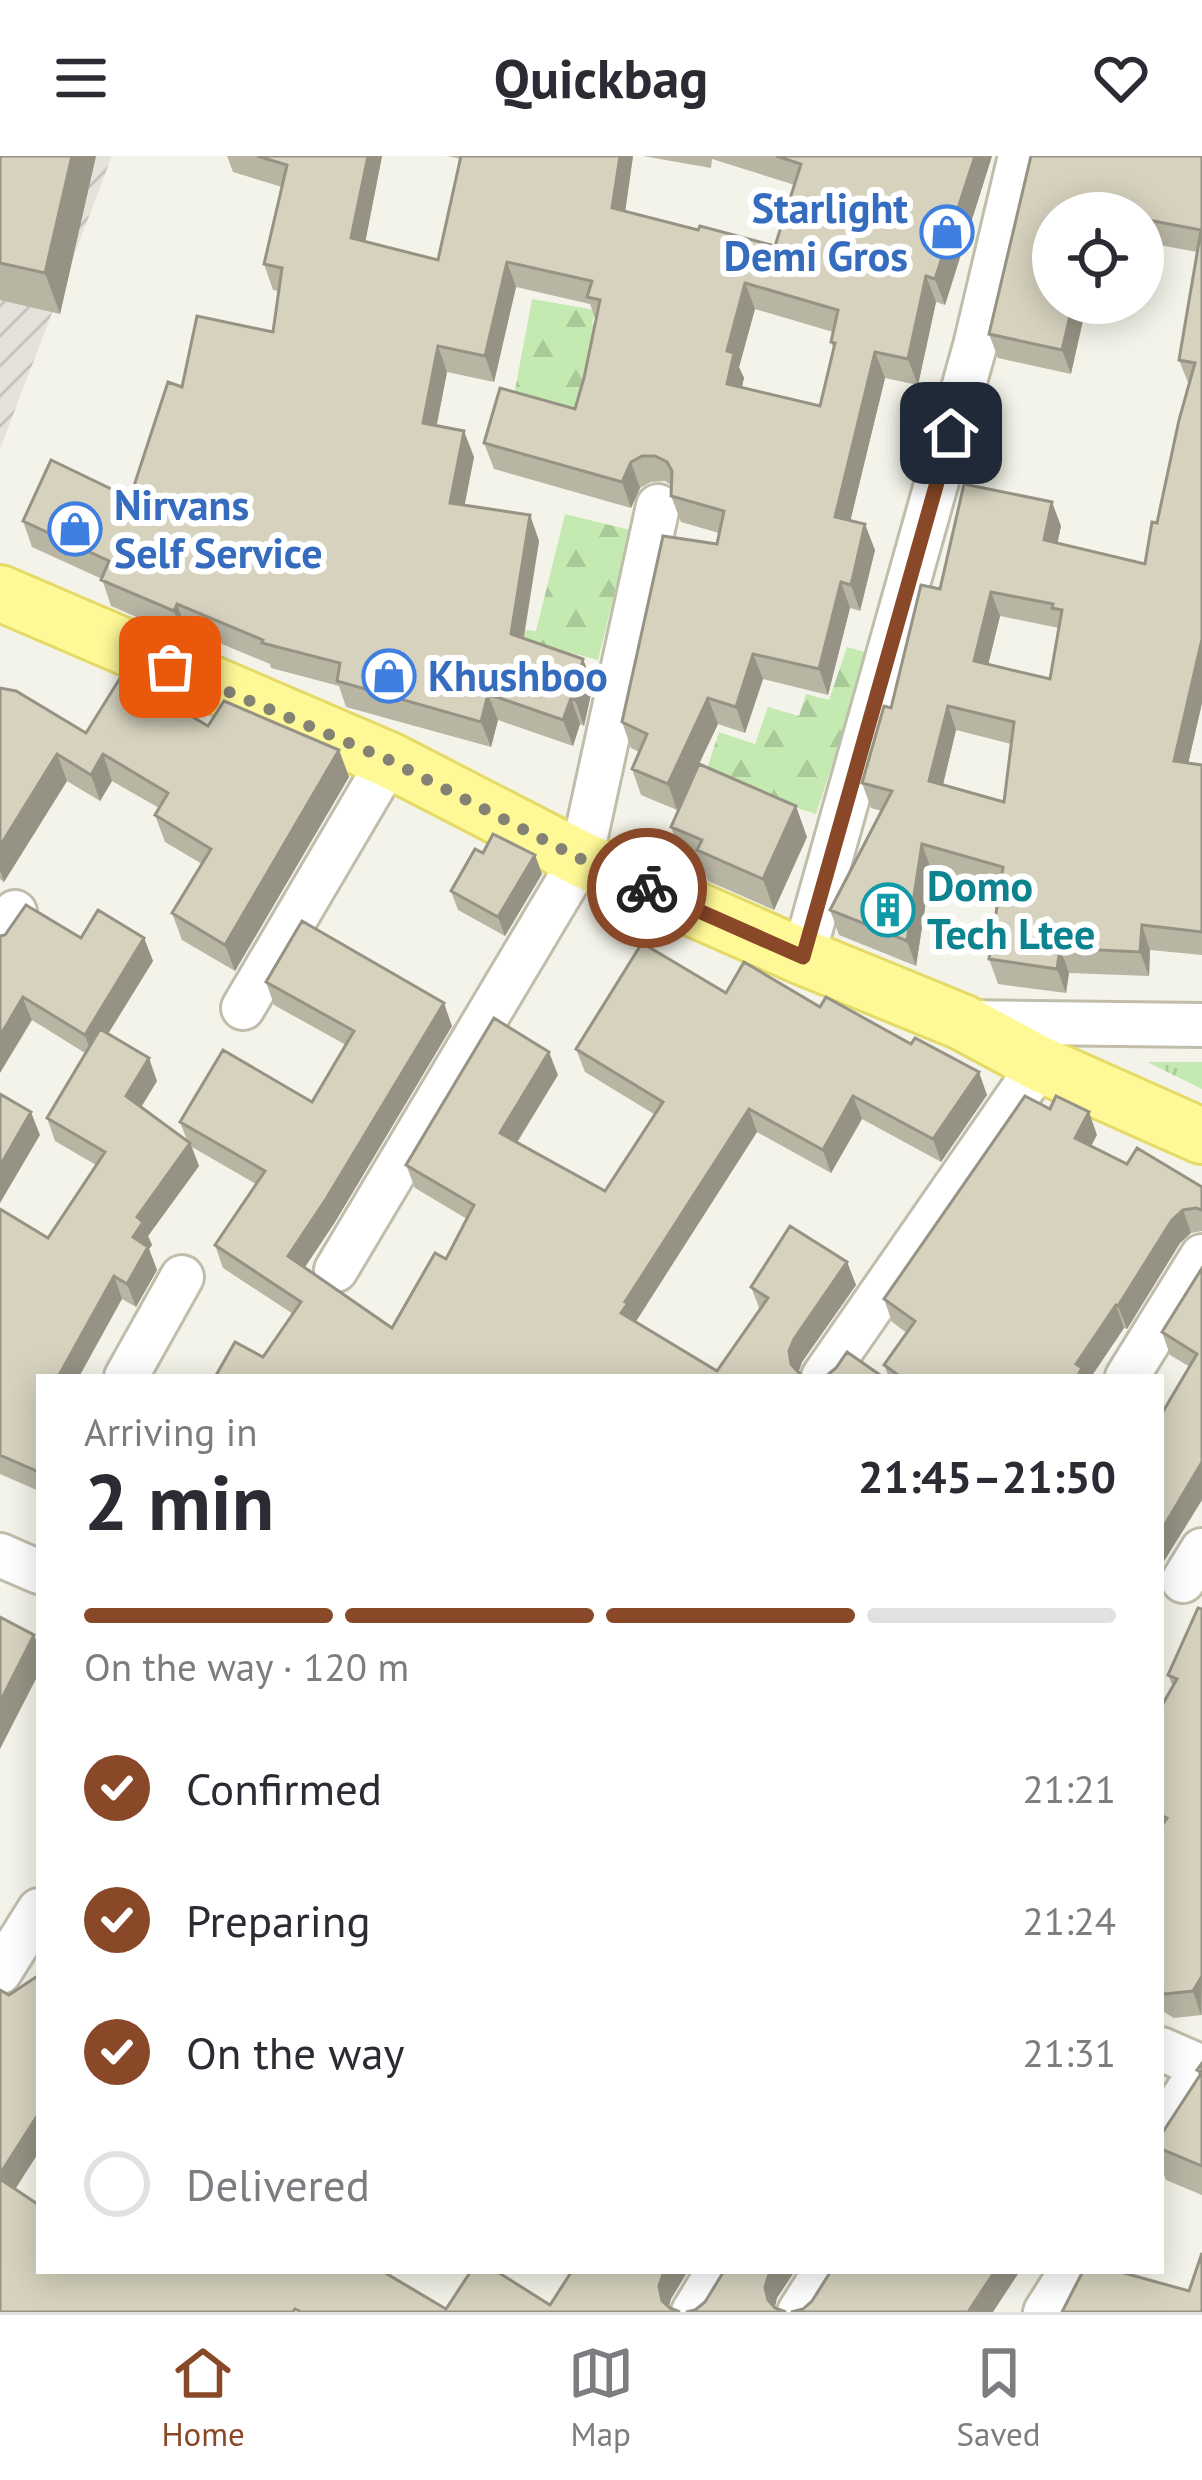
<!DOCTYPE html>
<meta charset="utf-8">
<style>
:root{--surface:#fff;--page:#f2f2f3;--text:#2b2b33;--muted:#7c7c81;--line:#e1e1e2;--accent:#894827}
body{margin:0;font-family:"PT Sans",sans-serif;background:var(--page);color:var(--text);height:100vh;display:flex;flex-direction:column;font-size:45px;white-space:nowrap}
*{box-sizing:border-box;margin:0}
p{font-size:39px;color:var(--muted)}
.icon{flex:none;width:66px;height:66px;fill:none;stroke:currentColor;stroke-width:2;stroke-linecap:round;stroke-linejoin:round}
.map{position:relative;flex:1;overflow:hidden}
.drawer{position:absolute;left:36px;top:1218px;width:1128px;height:900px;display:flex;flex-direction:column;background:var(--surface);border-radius:0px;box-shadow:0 6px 30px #0003}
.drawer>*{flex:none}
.buttons{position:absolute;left:1032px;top:36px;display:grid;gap:24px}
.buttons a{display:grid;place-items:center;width:132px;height:132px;border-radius:50%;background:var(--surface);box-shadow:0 6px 30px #0003;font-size:60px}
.pin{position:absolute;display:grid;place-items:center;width:102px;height:102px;color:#fff;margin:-51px;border-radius:24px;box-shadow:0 6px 18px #0006}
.courier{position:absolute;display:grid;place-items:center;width:120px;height:120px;margin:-60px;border:9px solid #894827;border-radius:50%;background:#fff;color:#222;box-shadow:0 3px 15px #0007}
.overview em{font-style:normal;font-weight:800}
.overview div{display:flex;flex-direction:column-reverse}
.overview{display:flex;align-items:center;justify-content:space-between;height:204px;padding:0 48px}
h1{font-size:78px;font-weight:800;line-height:90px}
.bar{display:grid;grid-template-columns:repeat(4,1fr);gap:18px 12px;align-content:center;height:144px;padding:0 48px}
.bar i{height:15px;border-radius:9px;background:var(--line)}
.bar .on{background:var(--accent)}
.bar p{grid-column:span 4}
ol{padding:0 48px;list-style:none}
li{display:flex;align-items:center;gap:36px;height:132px}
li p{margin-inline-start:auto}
li .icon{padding:12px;border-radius:50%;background:var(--accent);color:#fff;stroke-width:4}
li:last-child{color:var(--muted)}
li i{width:66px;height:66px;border:6px solid var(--line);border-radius:50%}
header{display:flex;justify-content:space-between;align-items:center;height:156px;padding:0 48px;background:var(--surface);font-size:54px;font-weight:800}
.dock{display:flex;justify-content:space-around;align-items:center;height:168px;border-top:3px solid var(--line);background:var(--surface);font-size:33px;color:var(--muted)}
.dock a{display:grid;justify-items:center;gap:6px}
.dock .on{color:var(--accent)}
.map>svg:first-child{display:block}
.industrial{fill:url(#industrial-furrows)}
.grass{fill:url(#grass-tufts)}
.forest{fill:url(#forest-firs)}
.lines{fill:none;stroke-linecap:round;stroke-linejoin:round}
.minor-casing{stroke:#c0bdab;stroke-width:48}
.major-casing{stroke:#e5da66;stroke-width:60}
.minor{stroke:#fff;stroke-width:42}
.major{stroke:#fff897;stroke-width:54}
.wall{fill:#b8b5a3;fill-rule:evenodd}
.shaded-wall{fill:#969385}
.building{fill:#d6d2be;stroke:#969385;stroke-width:3;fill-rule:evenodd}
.done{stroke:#848275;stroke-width:12;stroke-dasharray:0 21.6}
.route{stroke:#894827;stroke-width:15}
.labels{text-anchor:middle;stroke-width:12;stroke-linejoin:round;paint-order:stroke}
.shop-label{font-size:42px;font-weight:bold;fill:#366cbe;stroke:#fff;text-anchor:start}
.culture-label{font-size:42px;font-weight:bold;fill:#0d838f;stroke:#fff;text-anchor:start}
</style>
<header><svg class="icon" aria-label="menu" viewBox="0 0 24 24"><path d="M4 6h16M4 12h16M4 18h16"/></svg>Quickbag<svg class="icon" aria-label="heart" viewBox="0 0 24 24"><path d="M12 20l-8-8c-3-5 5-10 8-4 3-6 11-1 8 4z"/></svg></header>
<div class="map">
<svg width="1202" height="2156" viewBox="0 0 1202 2156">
<defs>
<pattern id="industrial-furrows" width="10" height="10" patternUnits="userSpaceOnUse" patternTransform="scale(3)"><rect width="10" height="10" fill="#e4e2da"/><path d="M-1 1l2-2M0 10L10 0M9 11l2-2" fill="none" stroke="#c5c3bc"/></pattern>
<pattern id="grass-tufts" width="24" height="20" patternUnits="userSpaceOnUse" patternTransform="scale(3)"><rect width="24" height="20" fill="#c4e9b1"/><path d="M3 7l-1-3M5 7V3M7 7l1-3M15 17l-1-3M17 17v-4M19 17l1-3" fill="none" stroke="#aac999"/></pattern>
<pattern id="forest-firs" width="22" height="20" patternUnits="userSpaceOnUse" patternTransform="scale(3)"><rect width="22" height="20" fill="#c4e9b1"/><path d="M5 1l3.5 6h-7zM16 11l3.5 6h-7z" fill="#aac999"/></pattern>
</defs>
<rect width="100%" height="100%" fill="#f4f3e9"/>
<path class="industrial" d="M0 0H112L0 293Z"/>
<path class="grass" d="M1147 906H1202V933Z"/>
<path class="forest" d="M532 143 595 154 592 168 605 171 576 259 513 245Z
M565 358 630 374 598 504 466 469 536 475Z
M847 491 869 497 816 658 704 622 719 576 755 588 768 551 799 560 806 538 829 544Z"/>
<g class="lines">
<g class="minor-casing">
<path id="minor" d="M0 780 15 756
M803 801 975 190 1020 0
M243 852 389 604
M963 866 1202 869
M336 1114 581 703 658 350
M126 1221 182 1121
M823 1221 1040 908
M1127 1221 1202 1100
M0 1399 39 1416
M1183 1425 1202 1394
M0 1816 39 1754
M1161 1893 1202 1911
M1161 1976 1202 1912
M693 2156 718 2115
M799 2156 825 2115
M1045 2156 1071 2115"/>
</g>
<g class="major-casing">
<path id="major" d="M0 437 389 604 581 703 803 801 962 866 1040 908 1202 980"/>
</g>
<use href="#minor" class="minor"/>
<use href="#major" class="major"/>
</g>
<path class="wall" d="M0 0H96L60 158 0 144Z
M227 0H382L365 86 438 104 461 3 447 0H633L625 55 698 74 775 90 795 29 712 3 711 12 643 0H992L945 149 936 146 918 229 885 222 850 365 875 394 860 455 850 452 828 539 763 523 745 577 718 568 699 608 807 681 774 754 708 725 703 711 682 701 671 671 697 612 677 654 641 639 632 613 639 596 631 592 622 566 717 388 719 377 681 366 671 340 672 330 665 325 651 326 640 332 631 352 494 313 484 287 575 253 584 222 596 165 590 148 516 131 494 226 447 216 437 269 474 301 464 349 530 359 539 385 524 482 583 503 593 529 584 570 580 568 573 590 498 564 491 591 346 551 339 530 271 512 270 508 186 473 183 481 111 450 102 423 32 391 23 365 130 342 182 231 273 176 279 135 273 134 264 108 282 31 233 16ZM755 153 833 176 831 186 834 194 820 250 742 231 744 222 739 211Z
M1031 0H1202V547L1188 607 1202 609V799L1150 794 1149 820 1069 817 1066 837 998 828 989 803 999 732 931 713 916 810 839 779 830 754 882 655 871 652 862 627 940 433 1061 370 1057 387 1145 408 1157 367 1189 229 1179 204 1197 96 1143 86V57H1053L1071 218 998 202 989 178ZM1000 460 1059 472 1050 523 988 509ZM956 574 1011 588 1004 646 943 629Z
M0 532 86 577 208 570 339 594 349 621 235 815 182 784 172 757 202 708 165 686 155 659 159 652 112 625 100 645 67 625 4 726 0 723Z
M483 697 535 699 542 718 505 780 458 754 451 735Z
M0 780 144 782 153 805 108 878 157 925 141 951 187 984 180 966 312 946 346 889 274 849 266 826 452 870 335 1066 305 1111 392 1172 446 1103 467 1063 415 1032 406 1009 558 919 517 987 605 1035 654 958 585 916 576 893 726 837 820 851 987 939 941 1006 862 963 831 1017 757 976 636 1165 717 1215 760 1154 751 1131 847 1106 856 1129 802 1206 798 1216 801 1219 263 1201 293 1158 223 1112 215 1089 256 1028 192 991 199 1010 148 1080 152 1089 149 1093 157 1114 136 1151 122 1143 39 1221V1335L0 1318V1053L48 1082 96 1009 55 985 47 962 85 897 32 864Z
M1097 979 1091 990 1127 1008 1202 1031V1075L1191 1077 1180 1087 1127 1173 1124 1172 1091 1221H889L884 1209 907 1177 892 1166 884 1143Z
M1202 1112V1344L1161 1410V1259L1190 1211 1170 1199 1162 1176Z
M1202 1453V1859L1174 1862 1161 1854V1551L1173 1531 1168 1519Z
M1202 1907V2039L1166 2024 1161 2010V1979L1199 1920 1197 1914Z"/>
<path class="shaded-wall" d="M72 0H96L60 158 45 117Z
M368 0H382L361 108 351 82Z
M620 0H633L622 78 612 52Z
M975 0H992L945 149 935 123Z
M507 106 516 131 494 226 485 200Z
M926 120 936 146 918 229 908 203Z
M745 127 755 153 739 211 744 222 736 254 727 228V195Z
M1073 147H1087L1071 218 1062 194Z
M438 190 447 216 432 292 423 267Z
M875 196 885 222 845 387 835 361Z
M464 275 474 301 460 373 450 347Z
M631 306 640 332 631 352 622 326Z
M1052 346 1061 370 1053 409 1044 384Z
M530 359 539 385 520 503 511 478Z
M865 368 875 394 860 455 851 429Z
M841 426 850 452 828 539 819 513Z
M991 436 1000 460 983 530 974 505Z
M177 448 186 473 183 481 174 455Z
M1202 483V547L1183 630 1174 605Z
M753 498 763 523 745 577 736 551Z
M583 503 593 529 584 570 575 544Z
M488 538 498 564 491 591 481 566Z
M571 542 580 568 573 590 563 564Z
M708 542 718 568 677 654 668 628Z
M948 550 956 574 938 649 929 625Z
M339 594 349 621 235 815 225 789Z
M57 598 67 625 4 726 0 714V690Z
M103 598 112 625 100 645 91 619Z
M796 650 807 681 774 754 763 723Z
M922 688 931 713 916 810 907 785Z
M535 699 542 718 505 780 498 761Z
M1142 769 1150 794 1149 820 1140 796Z
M144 782 153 805 93 902 85 879Z
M1060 792 1069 817 1066 837 1057 813Z
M23 841 32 864 0 917V880Z
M444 847 452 870 335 1066 297 1123 288 1100Z
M549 896 558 919 508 1000 500 977Z
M149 902 157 925 134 963 126 940Z
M979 916 987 939 941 1006 933 983Z
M853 940 862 963 831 1017 823 994Z
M749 953 757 976 635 1167 621 1157 625 1146Z
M31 956 40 979 0 1047V1010Z
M1089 956 1097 979 1083 1005 1075 982Z
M190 987 199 1010 148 1080 152 1089 149 1093 157 1114 136 1151 127 1128 137 1061Z
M1183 1054 1191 1077 1180 1087 1127 1173 1118 1150 1172 1064Z
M847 1106 856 1129 802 1206 798 1218 791 1208 789 1195 794 1183Z
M114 1120 122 1143 79 1221H58Z
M1116 1149 1124 1172 1091 1221H1077L1076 1208Z
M1202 1306V1344L1161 1410V1375Z
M34 1479 39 1491V1517L0 1593V1546Z
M1202 1820 1201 1859 1193 1835Z
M39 1957V1996L7 2046 0 2028V2018Z
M664 2115H688L671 2143 668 2154 662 2145 659 2130Z
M770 2115H795L777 2142 774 2156 765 2131Z
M995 2115H1020L993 2156H968Z"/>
<path class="building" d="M0 0H72L45 117 0 107Z
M257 0H368L351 82 438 104 461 0H620L612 52 698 74 700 70 775 90 801 8 776 0H975L935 123 926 120 908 203 875 196 835 361 865 368 851 429 841 426 819 513 753 498 736 551 708 542 668 628 632 613 647 578 622 566 663 380 717 388 724 355 671 340 672 315 667 306 655 300H642L631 306 622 326 484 287 500 232 575 253 584 222 600 144 587 141 592 125 507 106 485 200 438 190 423 267 464 275 450 347 530 359 511 478 583 503 575 544 571 542 563 564 488 538 481 566 337 525 340 507 262 487 263 484 177 448 174 455 101 424 109 405 23 365 51 304 130 342 168 226 182 231 197 160 273 176 282 112 264 108 287 9ZM745 127 838 154 831 186 835 187 820 250 727 228 734 197 727 195Z
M1031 0H1202V483L1174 605 1202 609V776L1142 769 1140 796 1060 792 1057 813 989 803 1003 711 922 688 907 785 830 754 892 635 862 627 884 550 891 552 921 429 940 433 964 328 1052 346 1044 384 1145 408 1152 366 1157 367 1179 264 1195 207 1179 204 1201 74 1143 63V57H1053V147H1073L1062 194 989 178ZM991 436 1053 448 1052 452 1062 454 1050 523 974 505ZM948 550 1014 566 1004 646 929 625Z
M122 519 208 570 224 545 339 594 225 789 172 757 211 693 155 659 168 637 103 598 91 619 57 598 0 690V532L16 535 86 577Z
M699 608 796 650 763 723 697 694 702 684 671 671Z
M493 678 535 699 498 761 451 735 475 693 483 697Z
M26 749 81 782 98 754 144 782 85 879 23 841 0 880V780L5 779Z
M302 765 444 847 326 1043 288 1100 392 1172 435 1097 446 1103 474 1049 406 1009 494 862 549 896 500 977 605 1035 663 946 576 893 642 787 726 837 744 806 820 851 826 841 911 888 915 882 979 916 933 983 853 940 823 994 749 953 625 1146 628 1147 621 1157 717 1215 768 1142 751 1131 790 1070 847 1106 794 1183 789 1195 791 1208 801 1219 805 1221H215L235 1186 263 1201 301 1146 215 1089 265 1015 180 966 223 894 312 946 354 875 266 826Z
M100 873 149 902 126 940 190 987 137 1061 143 1066 133 1081 148 1091 127 1128 114 1120 58 1221H39V1316L0 1299V1053L48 1082 105 996 47 962Z
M0 938 31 956 0 1010Z
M1025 940 1050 953 1056 940 1089 956 1075 982 1127 1008 1137 992 1202 1031V1054L1196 1052 1183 1054 1172 1064 1118 1150 1116 1149 1076 1208 1082 1212 1077 1221H901L884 1209 915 1165 884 1143Z
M1202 1112V1306L1161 1375V1259L1197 1198 1162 1176Z
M847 1196 883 1221H825L836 1212Z
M1198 1452 1202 1453V1820L1193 1835 1165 1838 1161 1835V1671L1167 1662 1161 1659V1551L1177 1523 1168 1519Z
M0 1461 34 1479 0 1546Z
M39 1819V1957L0 2018V1834L9 1839Z
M1202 1907V2010L1161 1993V1979L1202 1916 1197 1914Z
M0 2023 39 2049V2115H382L446 2153 471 2115H496L550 2149 572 2115H664L659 2130 662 2145 670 2152 680 2156H301L295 2153 293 2156H0Z
M1202 2097V2156H1062L1083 2115H1117L1189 2135Z
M724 2115H770L765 2131 768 2144 775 2152 786 2156H686L695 2154 705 2146Z
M831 2115H995L968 2156H791L803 2153 812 2145Z"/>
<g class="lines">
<path class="done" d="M170 511 389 604 581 703 647 732"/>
<path class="route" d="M647 732 803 801 951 277"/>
</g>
<defs>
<g id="shop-ring" transform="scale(2.7)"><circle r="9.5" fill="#fff" stroke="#3f7fe0" stroke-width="1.5"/><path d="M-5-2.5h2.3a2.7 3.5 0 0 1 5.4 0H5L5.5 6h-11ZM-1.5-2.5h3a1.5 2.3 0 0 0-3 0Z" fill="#3f7fe0"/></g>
<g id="building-ring" transform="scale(2.7)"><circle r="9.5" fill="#fff" stroke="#0f9aa8" stroke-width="1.5"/><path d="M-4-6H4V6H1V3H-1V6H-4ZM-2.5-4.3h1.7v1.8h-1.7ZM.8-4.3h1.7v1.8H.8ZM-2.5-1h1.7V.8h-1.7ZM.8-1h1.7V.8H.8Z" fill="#0f9aa8"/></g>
</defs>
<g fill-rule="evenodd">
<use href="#shop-ring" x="947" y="76"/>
<use href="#shop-ring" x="75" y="373"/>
<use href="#shop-ring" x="389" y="520"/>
<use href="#building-ring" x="888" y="754"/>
</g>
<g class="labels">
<g class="shop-label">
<text x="908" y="67" text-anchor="end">Starlight<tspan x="908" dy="48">Demi Gros</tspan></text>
<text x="114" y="364">Nirvans<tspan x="114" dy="48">Self Service</tspan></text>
<text x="428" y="535">Khushboo</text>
</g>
<g class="culture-label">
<text x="927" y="745">Domo<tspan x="927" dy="48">Tech Ltee</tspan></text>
</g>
</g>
</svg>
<div class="buttons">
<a><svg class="icon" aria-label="locate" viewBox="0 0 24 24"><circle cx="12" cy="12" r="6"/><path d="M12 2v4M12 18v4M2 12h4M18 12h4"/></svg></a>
</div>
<div class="pin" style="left:170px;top:511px;background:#ea580c"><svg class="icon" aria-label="bag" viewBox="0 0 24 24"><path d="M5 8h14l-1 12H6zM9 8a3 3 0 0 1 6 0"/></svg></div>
<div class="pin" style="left:951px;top:277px;background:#1f2937"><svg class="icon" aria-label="home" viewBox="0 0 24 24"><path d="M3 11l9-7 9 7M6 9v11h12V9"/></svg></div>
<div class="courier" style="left:647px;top:732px"><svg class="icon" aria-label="bike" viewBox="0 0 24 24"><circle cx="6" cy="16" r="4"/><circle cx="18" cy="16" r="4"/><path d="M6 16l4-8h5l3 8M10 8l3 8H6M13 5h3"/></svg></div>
<section class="drawer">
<div class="overview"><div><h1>2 min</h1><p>Arriving in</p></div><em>21:45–21:50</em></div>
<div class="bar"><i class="on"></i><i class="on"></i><i class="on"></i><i></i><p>On the way · 120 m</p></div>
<ol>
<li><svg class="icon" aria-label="check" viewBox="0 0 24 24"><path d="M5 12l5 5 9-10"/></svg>Confirmed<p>21:21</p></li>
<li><svg class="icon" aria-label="check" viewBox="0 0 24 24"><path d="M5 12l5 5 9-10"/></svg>Preparing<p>21:24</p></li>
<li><svg class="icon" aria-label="check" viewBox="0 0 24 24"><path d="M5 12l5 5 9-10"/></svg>On the way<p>21:31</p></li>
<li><i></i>Delivered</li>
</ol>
</section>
</div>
<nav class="dock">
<a class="on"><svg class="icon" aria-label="home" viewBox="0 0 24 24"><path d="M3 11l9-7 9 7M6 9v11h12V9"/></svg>Home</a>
<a><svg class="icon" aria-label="map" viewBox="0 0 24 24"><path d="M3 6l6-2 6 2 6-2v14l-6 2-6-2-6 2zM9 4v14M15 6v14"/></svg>Map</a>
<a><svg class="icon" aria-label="saved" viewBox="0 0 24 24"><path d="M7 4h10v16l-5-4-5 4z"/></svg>Saved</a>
</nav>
